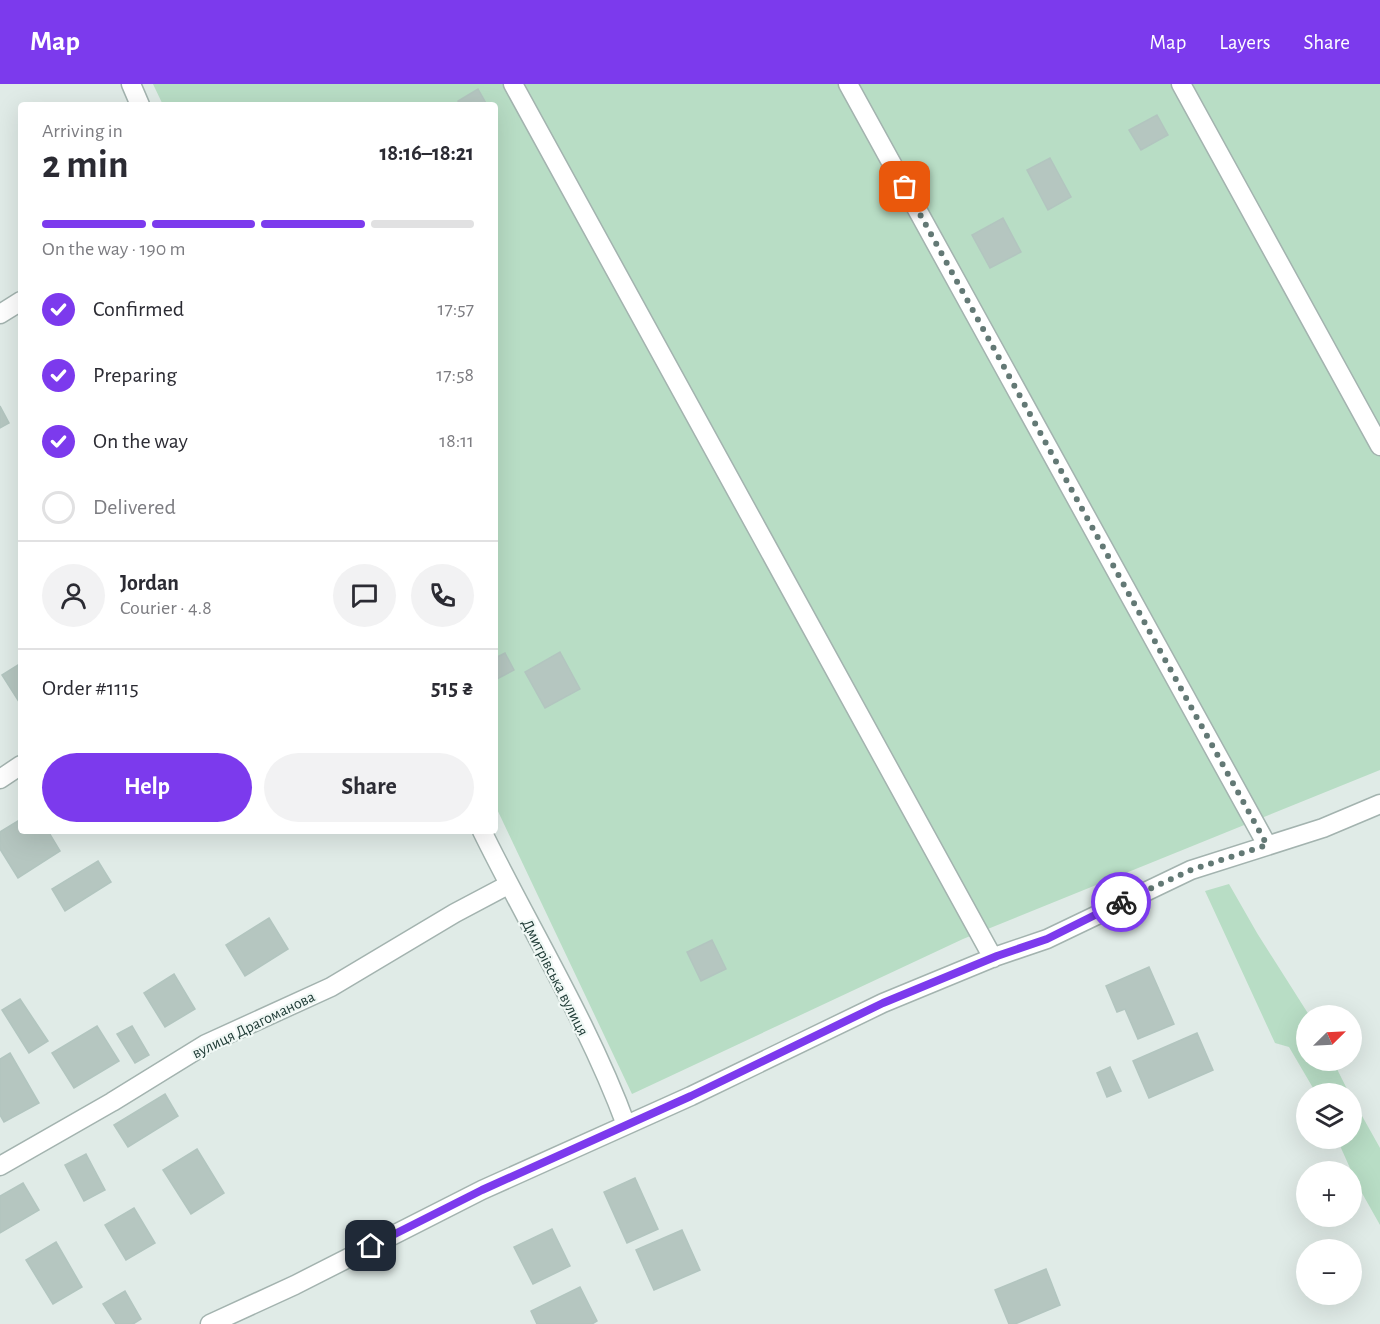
<!DOCTYPE html>
<meta charset="utf-8">
<style>
:root{--surface:#fff;--page:#f2f2f3;--text:#2b2b33;--muted:#7c7c81;--line:#e1e1e2;--accent:#7c3aed}
body{margin:0;font-family:"Alegreya Sans",sans-serif;background:var(--page);color:var(--text);height:100vh;display:flex;flex-direction:column;font-size:22px;white-space:nowrap}
*{box-sizing:border-box;margin:0}
p{font-size:20px;color:var(--muted)}
.icon{flex:none;width:33px;height:33px;fill:none;stroke:currentColor;stroke-width:2;stroke-linecap:round;stroke-linejoin:round}
.map{position:relative;flex:1;overflow:hidden}
.drawer{position:absolute;left:18px;top:18px;width:480px;height:732px;display:flex;flex-direction:column;background:var(--surface);border-radius:6px;box-shadow:0 6px 24px #0002}
.drawer>*{flex:none}
.needle{width:39px;rotate:66deg}
.controls{position:absolute;left:1296px;top:921px;display:grid;gap:12px}
.controls a{display:grid;place-items:center;width:66px;height:66px;border-radius:50%;background:var(--surface);box-shadow:0 6px 24px #0002;font-size:30px}
.pin{position:absolute;display:grid;place-items:center;width:51px;height:51px;color:#fff;margin:-26px;border-radius:12px;box-shadow:0 3px 9px #0006}
.courier{position:absolute;display:grid;place-items:center;width:60px;height:60px;margin:-30px;border:4px solid #7c3aed;border-radius:50%;background:#fff;color:#222;box-shadow:0 2px 8px #0007}
.head em{font-style:normal;font-weight:700}
.head div{display:flex;flex-direction:column-reverse}
.head{display:flex;align-items:center;justify-content:space-between;height:102px;padding:0 24px}
h1{font-size:39px;font-weight:700;line-height:45px}
.bar{display:grid;grid-template-columns:repeat(4,1fr);gap:9px 6px;align-content:center;height:72px;padding:0 24px}
.bar i{height:8px;border-radius:4px;background:var(--line)}
.bar .selected{background:var(--accent)}
.bar p{grid-column:span 4}
.line{display:flex;align-items:center;gap:15px;padding:0 24px;border-top:2px solid var(--line)}
.line div{flex:1}
.round{display:grid;place-items:center;flex:none;width:63px;height:63px;border-radius:32px;background:var(--page)}
ol{padding:0 24px;list-style:none}
li{display:flex;align-items:center;gap:18px;height:66px}
li p{margin-inline-start:auto}
li .icon{padding:6px;border-radius:50%;background:var(--accent);color:#fff;stroke-width:4}
li:last-child{color:var(--muted)}
li i{width:33px;height:33px;border:3px solid var(--line);border-radius:50%}
.action{display:flex;gap:12px;margin-top:auto;padding:12px 24px}
.action a{flex:1;height:69px;border-radius:36px;background:var(--accent);color:#fff;font-size:24px;font-weight:700;line-height:69px;text-align:center}
.action a+a{background:var(--page);color:var(--text)}
header{display:flex;align-items:center;gap:36px;box-sizing:border-box;height:84px;padding:0 30px;background:var(--accent);color:#fff}
header strong{font-size:28px}
nav{display:flex;gap:33px;margin-inline-start:auto;font-size:21px}
.map>svg:first-child{display:block}
.green{fill:#b8ddc5}
.building{fill:#b5c6c0;stroke:#b2c5bf;stroke-width:1.5}
.lines{fill:none;stroke-linecap:round;stroke-linejoin:round}
.minor-casing{stroke:#a3b3af;stroke-width:21}
.minor{stroke:#fff;stroke-width:18}
.done{stroke:#637975;stroke-width:6;stroke-dasharray:0 10.8}
.route{stroke:#7c3aed;stroke-width:8}
.labels{text-anchor:middle;stroke-width:4.5;stroke-linejoin:round;paint-order:stroke}
.street-label{font-size:16px;fill:#203c37;stroke:#f0f8f5}
</style>
<header>
<strong>Map</strong>
<nav><a>Map</a><a>Layers</a><a>Share</a></nav>
</header>
<div class="map">
<svg width="1380" height="1240" viewBox="0 0 1380 1240">
<rect width="100%" height="100%" fill="#e0ebe7"/>
<path class="green" d="M153 0H1380V686L963 855 632 1010 495 721V21H163Z
M1229 800 1257 849 1309 931 1306 932V976L1333 977 1349 1009H1316L1289 963 1275 959 1205 807Z
M1352 1014 1380 1064V1141L1358 1102 1337 1055 1352 1054Z"/>
<path class="building" d="M478 5 487 21H460L458 17Z
M1157 31 1168 51 1141 66 1129 46Z
M1050 74 1071 113 1048 126 1027 86Z
M1003 134 1021 168 990 184 972 151Z
M0 322 9 339 0 344Z
M560 568 580 605 545 624 525 588Z
M505 569 514 586 495 596V574Z
M21 579V621L2 591Z
M21 735V747H48L60 767 18 794 0 765V748Z
M98 777 111 798 65 827 52 805Z
M269 834 288 865 245 892 226 861Z
M712 856 726 885 701 897 687 868Z
M1149 883 1174 940 1138 955 1125 925 1117 928 1106 902Z
M174 890 195 925 165 943 144 909Z
M20 915 48 957 29 969 2 926Z
M97 942 119 977 74 1004 52 969Z
M132 942 149 971 135 979 117 950Z
M1197 949 1213 986 1149 1014 1133 977Z
M10 969 39 1019 4 1038 0 1031V975Z
M1110 983 1121 1007 1107 1013 1097 989Z
M165 1010 178 1032 128 1063 114 1041Z
M197 1065 224 1109 191 1130 163 1086Z
M86 1070 105 1106 84 1117 65 1081Z
M635 1094 658 1145 627 1159 604 1108Z
M23 1099 39 1126 0 1149V1112Z
M134 1124 155 1159 126 1176 105 1141Z
M552 1145 570 1182 533 1200 514 1163Z
M682 1146 700 1186 654 1206 636 1166Z
M56 1158 82 1203 53 1220 26 1176Z
M1046 1185 1060 1221 1015 1240H1009L995 1206Z
M580 1203 597 1237 592 1240H537L531 1227Z
M125 1207 141 1235 133 1240H116L103 1220Z"/>
<g class="lines">
<g class="minor-casing">
<path id="minor" d="M131 0 140 21
M513 0 993 874
M848 0 1267 761
M1181 0 1380 362
M0 230 21 217
M0 695 21 681
M482 747C529 843 589 940 626 1041
M0 1082 112 1018 206 960 331 903 455 829 508 801
M210 1240 295 1201 482 1106 691 1012 883 919 997 872 1047 855 1191 786 1323 744 1380 720"/>
</g>
<use href="#minor" class="minor"/>
</g>
<g class="lines">
<path class="done" d="M905 103 1267 761 1191 786 1121 818"/>
<path class="route" d="M371 1162 482 1106 691 1012 883 919 997 872 1047 855 1121 818"/>
</g>
<g class="labels">
<g class="street-label">
<text transform="translate(556 893) rotate(63)" y="6">Дмитрівська вулиця</text>
<text transform="translate(253 940) rotate(-26)" y="6">вулиця Драгоманова</text>
</g>
</g>
</svg>
<div class="controls">
<a><svg class="needle" viewBox="-14 -14 28 28"><path d="M0-13l5 13h-10z" fill="#e53935"/><path d="M0 13l5-13h-10z" fill="#7c7c81"/></svg></a>
<a><svg class="icon" aria-label="layers" viewBox="0 0 24 24"><path d="M12 4l9 5-9 5-9-5zM3 14l9 5 9-5"/></svg></a>
<a>+</a>
<a>−</a>
</div>
<div class="pin" style="left:905px;top:103px;background:#ea580c"><svg class="icon" aria-label="bag" viewBox="0 0 24 24"><path d="M5 8h14l-1 12H6zM9 8a3 3 0 0 1 6 0"/></svg></div>
<div class="pin" style="left:371px;top:1162px;background:#1f2937"><svg class="icon" aria-label="home" viewBox="0 0 24 24"><path d="M3 11l9-7 9 7M6 9v11h12V9"/></svg></div>
<div class="courier" style="left:1121px;top:818px"><svg class="icon" aria-label="bike" viewBox="0 0 24 24"><circle cx="6" cy="16" r="4"/><circle cx="18" cy="16" r="4"/><path d="M6 16l4-8h5l3 8M10 8l3 8H6M13 5h3"/></svg></div>
<section class="drawer">
<div class="head"><div><h1>2 min</h1><p>Arriving in</p></div><em>18:16–18:21</em></div>
<div class="bar"><i class="selected"></i><i class="selected"></i><i class="selected"></i><i></i><p>On the way · 190 m</p></div>
<ol>
<li><svg class="icon" aria-label="check" viewBox="0 0 24 24"><path d="M5 12l5 5 9-10"/></svg>Confirmed<p>17:57</p></li>
<li><svg class="icon" aria-label="check" viewBox="0 0 24 24"><path d="M5 12l5 5 9-10"/></svg>Preparing<p>17:58</p></li>
<li><svg class="icon" aria-label="check" viewBox="0 0 24 24"><path d="M5 12l5 5 9-10"/></svg>On the way<p>18:11</p></li>
<li><i></i>Delivered</li>
</ol>
<div class="line" style="height:108px"><a class="round"><svg class="icon" aria-label="person" viewBox="0 0 24 24"><circle cx="12" cy="8" r="4"/><path d="M4 21q1-7 8-7t8 7"/></svg></a><div><b>Jordan</b><p>Courier · 4.8</p></div><a class="round"><svg class="icon" aria-label="chat" viewBox="0 0 24 24"><path d="M4 5h16v11H9l-5 4z"/></svg></a><a class="round"><svg class="icon" aria-label="phone" viewBox="0 0 24 24"><path d="M5 4h4l2 5-3 2q2 4 5 5l2-3 5 2v4C11 20 4 13 5 4z"/></svg></a></div>
<div class="line" style="height:78px"><div>Order #1115</div><b>515 ₴</b></div>
<div class="action"><a>Help</a><a>Share</a></div>
</section>
</div>
